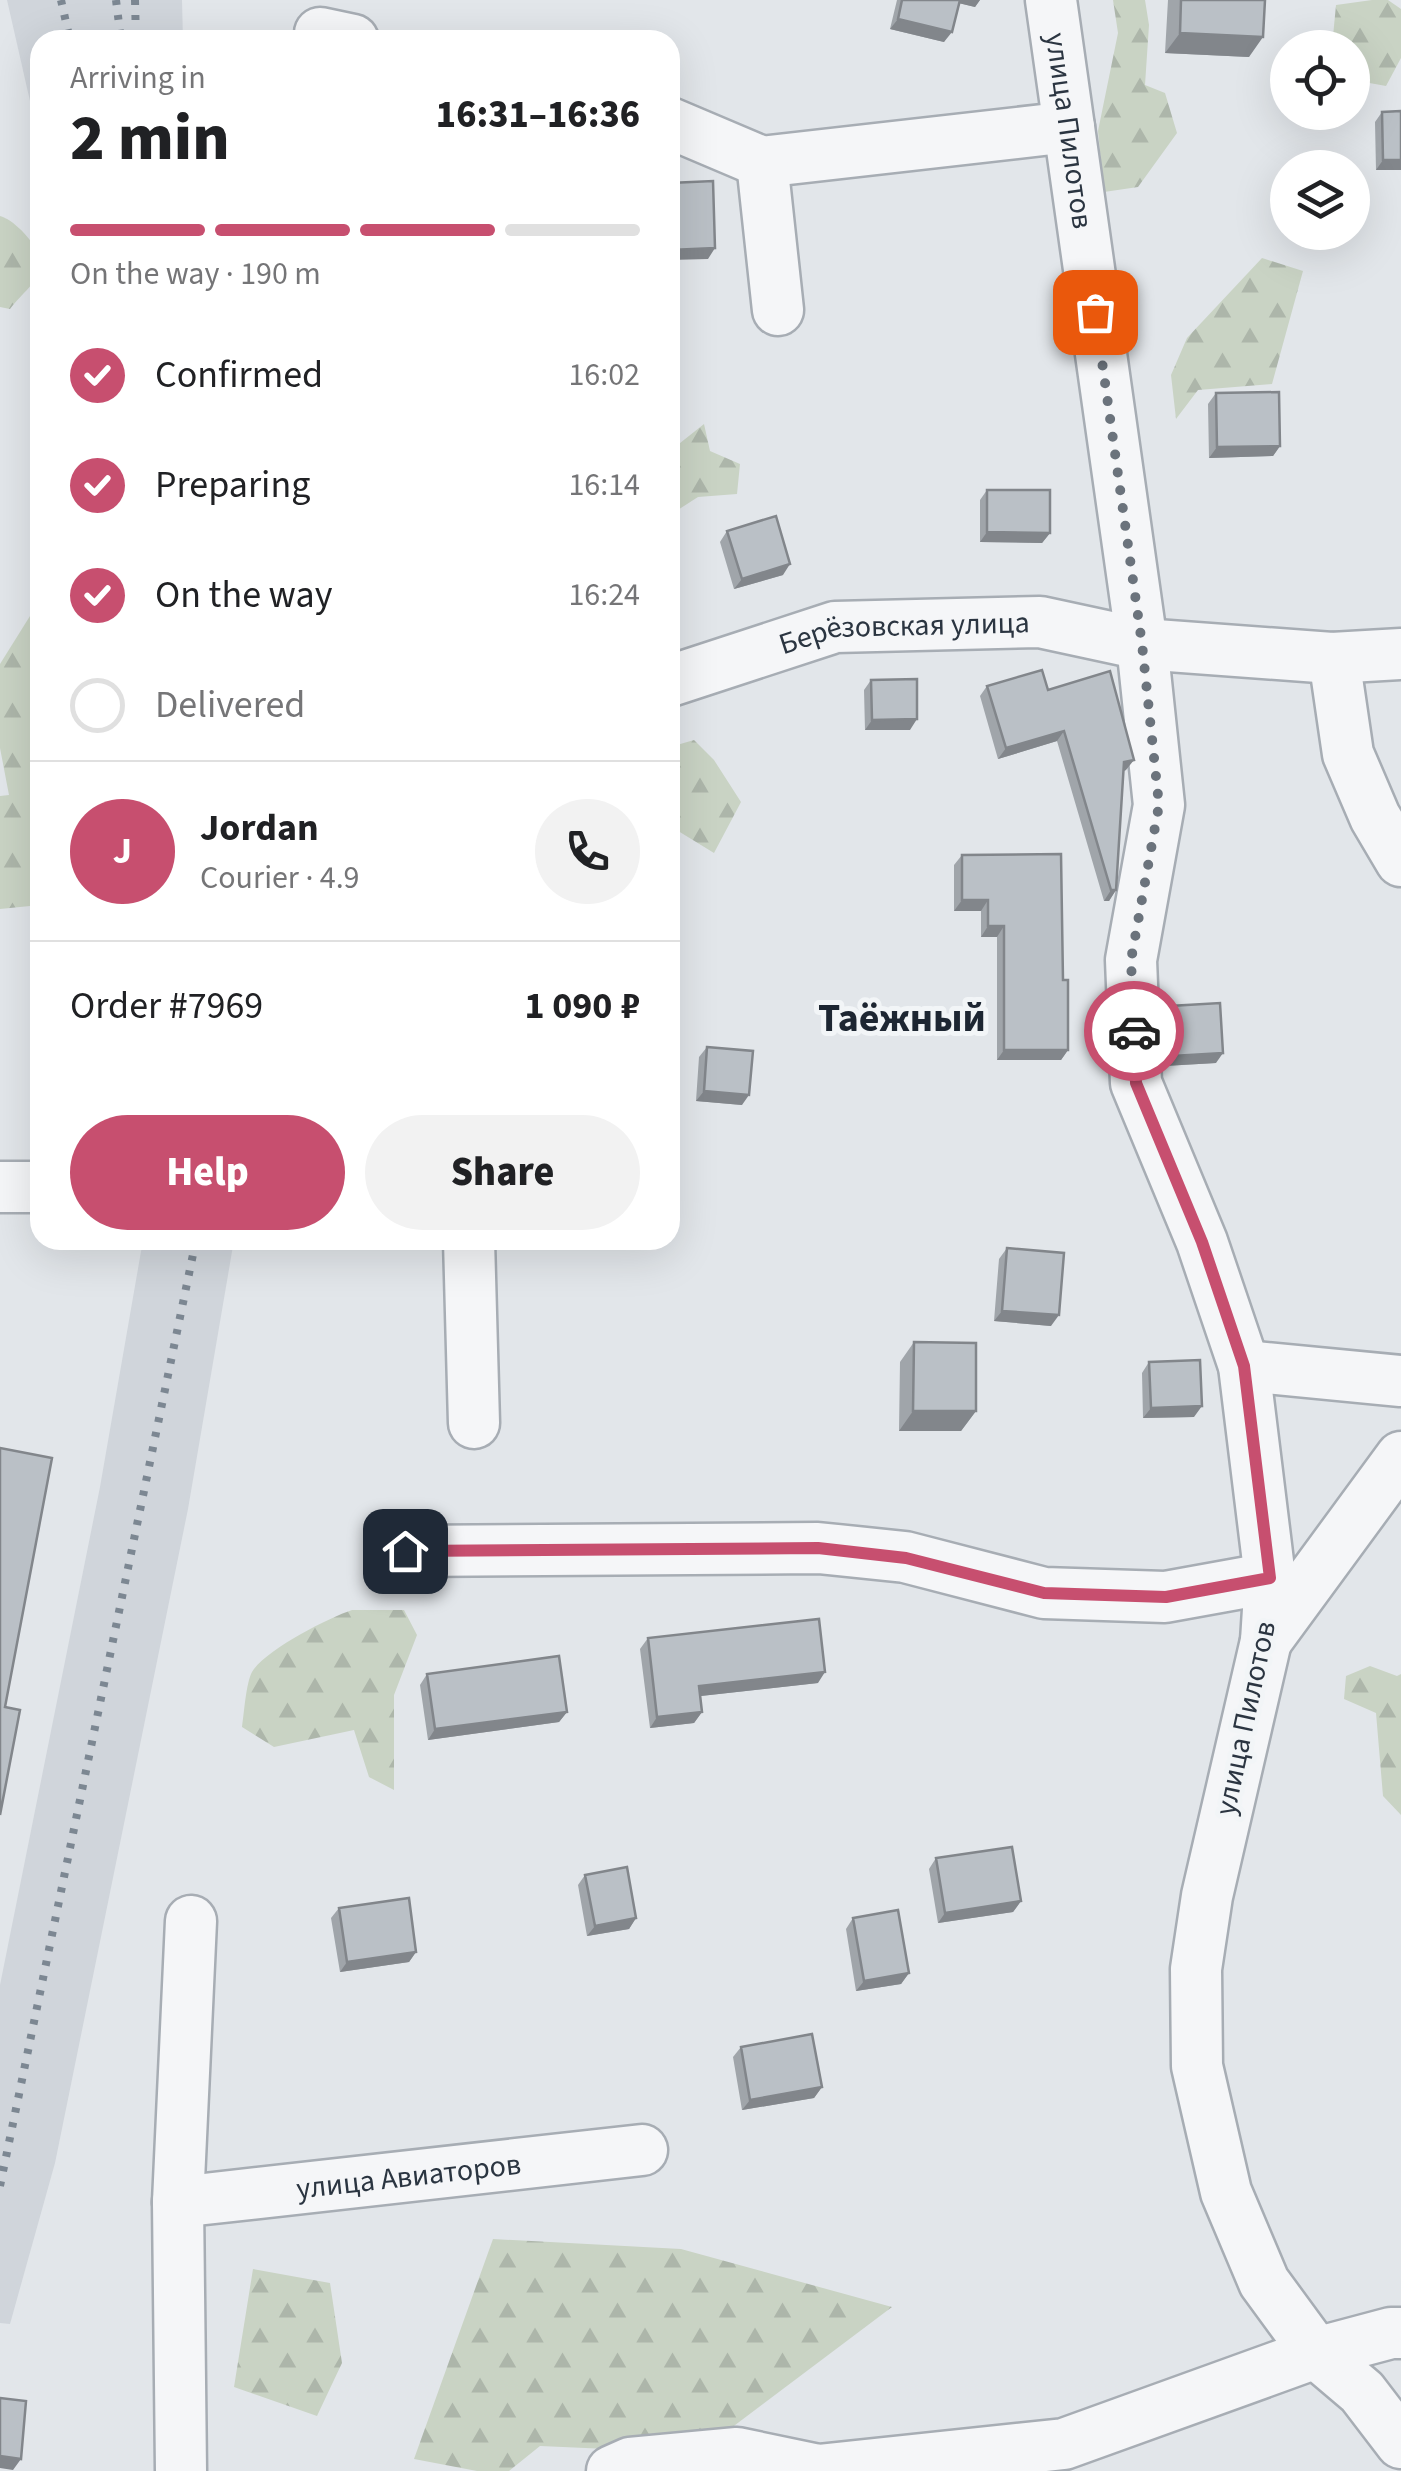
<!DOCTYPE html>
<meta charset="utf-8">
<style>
:root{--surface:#fff;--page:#f2f2f2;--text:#202124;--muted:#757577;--line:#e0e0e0;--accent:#c74f6f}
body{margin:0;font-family:"Source Sans 3",sans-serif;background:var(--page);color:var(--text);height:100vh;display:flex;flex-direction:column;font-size:38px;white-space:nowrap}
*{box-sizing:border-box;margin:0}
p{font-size:32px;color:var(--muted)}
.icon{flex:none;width:55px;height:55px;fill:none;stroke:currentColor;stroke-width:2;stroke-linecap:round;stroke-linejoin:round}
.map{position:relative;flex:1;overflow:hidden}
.sheet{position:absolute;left:30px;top:30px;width:650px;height:1220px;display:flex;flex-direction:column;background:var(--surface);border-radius:30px;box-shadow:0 10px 40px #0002}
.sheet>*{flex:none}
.fabs{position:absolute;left:1270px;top:30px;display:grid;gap:20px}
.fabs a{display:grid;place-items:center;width:100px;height:100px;border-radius:50%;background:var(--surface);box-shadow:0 10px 40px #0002;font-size:50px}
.pin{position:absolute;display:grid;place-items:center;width:85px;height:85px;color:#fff;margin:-42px;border-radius:20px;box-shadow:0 5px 15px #0006}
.courier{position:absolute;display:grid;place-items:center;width:100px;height:100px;margin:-50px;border:8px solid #c74f6f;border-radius:50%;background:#fff;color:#222;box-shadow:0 2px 12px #0007}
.overview em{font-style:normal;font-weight:800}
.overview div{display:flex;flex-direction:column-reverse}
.overview{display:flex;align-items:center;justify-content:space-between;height:170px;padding:0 40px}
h1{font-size:65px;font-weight:800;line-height:75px}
.bar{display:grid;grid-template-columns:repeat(4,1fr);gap:15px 10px;align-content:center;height:120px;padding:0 40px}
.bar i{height:12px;border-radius:8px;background:var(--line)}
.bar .on{background:var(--accent)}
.bar p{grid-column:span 4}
.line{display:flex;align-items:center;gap:25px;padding:0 40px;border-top:2px solid var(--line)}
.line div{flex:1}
.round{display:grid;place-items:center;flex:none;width:105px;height:105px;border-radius:52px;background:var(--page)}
ol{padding:0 40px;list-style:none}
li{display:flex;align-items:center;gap:30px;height:110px}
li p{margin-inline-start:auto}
li .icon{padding:10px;border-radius:50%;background:var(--accent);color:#fff;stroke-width:4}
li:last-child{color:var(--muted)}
li i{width:55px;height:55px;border:5px solid var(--line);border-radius:50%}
.primary-button{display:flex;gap:20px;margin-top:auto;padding:20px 40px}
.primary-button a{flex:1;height:115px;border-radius:60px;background:var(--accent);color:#fff;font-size:40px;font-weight:800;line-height:115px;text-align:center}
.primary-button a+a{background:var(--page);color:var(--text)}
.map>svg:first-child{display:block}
.built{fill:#d0d5db}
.forest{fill:url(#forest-firs)}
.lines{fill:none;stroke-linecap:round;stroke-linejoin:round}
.minor-casing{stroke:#a7adb4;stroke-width:55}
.minor{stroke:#f5f6f8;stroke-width:50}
.rail{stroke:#7c8792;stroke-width:8;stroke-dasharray:5 10;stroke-linecap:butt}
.wall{fill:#a0a5aa}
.shaded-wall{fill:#82868b}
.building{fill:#bac0c6;stroke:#82868b;stroke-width:2.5}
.done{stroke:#6b737c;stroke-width:10;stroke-dasharray:0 18}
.route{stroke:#c74f6f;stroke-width:12}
.labels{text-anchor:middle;stroke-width:10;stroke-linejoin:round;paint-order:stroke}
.street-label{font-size:30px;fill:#2b3541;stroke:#f2f5f7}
.district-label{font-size:40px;font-weight:bold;fill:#1d2632;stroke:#f2f5f7}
</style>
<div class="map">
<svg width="1401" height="2471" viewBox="0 0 1401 2471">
<defs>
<pattern id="forest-firs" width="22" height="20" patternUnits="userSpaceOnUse" patternTransform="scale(2.5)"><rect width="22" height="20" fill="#c9d3c4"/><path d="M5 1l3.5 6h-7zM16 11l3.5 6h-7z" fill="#adb6aa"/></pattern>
</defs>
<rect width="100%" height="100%" fill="#e2e6ea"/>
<path class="built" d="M7 0H182L183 40H40V145Z
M143 1240H234L188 1509 55 2163 10 2324 0 2323V1985L100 1487Z"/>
<path class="forest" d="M1113 0H1145L1149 25 1145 85 1165 93 1177 133 1138 187 1104 192 1098 131 1118 33Z
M1372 0H1388L1401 9V58L1386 86 1353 80 1352 48 1332 47 1336 5Z
M0 216C16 220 46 252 40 271 36 283 18 298 10 309L0 307Z
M1262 258 1303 271 1272 384 1198 390 1176 419 1171 375 1187 338Z
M704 424 710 451 740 464 737 494 698 497 670 515V451Z
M40 600V905L0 909V796L9 795 0 748V664Z
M694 740 714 760 741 802 714 853 670 826V747Z
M352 1610H404L417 1635 394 1695V1790L369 1777 354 1730 274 1747 242 1727C244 1714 246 1683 252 1672 265 1650 328 1618 352 1610Z
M1370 1666 1397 1676 1401 1674V1815L1383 1796 1376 1713 1344 1699 1346 1676Z
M493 2239 681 2249 892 2307 698 2453 540 2446 509 2471H477L414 2459Z
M253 2269 330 2283 342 2363 317 2416 234 2387Z"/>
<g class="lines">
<g class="minor-casing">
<g id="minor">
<path id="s1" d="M1051 0 1142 644 1159 805 1131 960 1136 1083 1202 1242 1244 1366 1270 1578 1266 1641 1207 1896 1196 1969 1197 2066 1226 2192 1264 2282 1316 2353 1362 2392 1401 2443"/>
<path d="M320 33 353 40"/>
<path d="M670 123 762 162 1069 127"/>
<path d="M762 162 778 310"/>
<path d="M1334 658 1348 754 1375 817 1401 861"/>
<path id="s2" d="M670 681 835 627 1040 622 1142 644 1332 658 1401 654"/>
<path d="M0 1187H40"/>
<path d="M469 1240 474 1423"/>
<path d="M1244 1366 1401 1381"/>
<path d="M405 1551 818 1548 905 1557 1044 1593 1165 1597 1270 1578"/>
<path d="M1266 1641 1401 1457"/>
<path id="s3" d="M178 2202 642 2150"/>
<path d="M181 2471 178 2202 191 1921"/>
<path d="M612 2471 630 2463 737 2453 818 2470 1064 2444 1316 2353 1391 2333H1401"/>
</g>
</g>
<use href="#minor" class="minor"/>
<path class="rail" d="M61 0 70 40
M116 0 121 40
M135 0 136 40
M0 2186 196 1240"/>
</g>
<path class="wall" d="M897 0H980L975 7 959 3 944 42 890 29Z
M1168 0H1265L1249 57 1165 53Z
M1401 111V170H1376L1375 122 1382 112Z
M1216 393 1280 446 1273 456 1209 458 1208 404Z
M987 490 1050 533 1042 543 980 542V500Z
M727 531 783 575 734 589 720 542Z
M871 680 910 730H865L864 690Z
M987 686 1048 690 1126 770 1124 771 1116 890 1109 901H1104L1057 741 998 759 980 696Z
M962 855 1063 980 1068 1050 1061 1060H997V937H981V911H954V865Z
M1170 1006 1216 1063 1164 1066 1162 1016Z
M707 1047 742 1105 696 1101 699 1057Z
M1007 1248 1051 1326 994 1321 999 1259Z
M914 1342 976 1411 961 1431H899L900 1362Z
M1149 1362 1194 1417 1143 1418 1142 1373Z
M648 1638 818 1683 700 1696 702 1712 694 1723 650 1728 640 1649Z
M427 1674 567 1712 559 1722 428 1740 420 1685Z
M936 1858 1021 1901 1013 1912 938 1923 929 1869Z
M585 1875 636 1918 629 1929 587 1936 578 1885Z
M339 1908 416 1952 409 1962 340 1972 331 1918Z
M853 1918 909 1973 901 1984 856 1991 846 1929Z
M741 2047 822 2087 814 2098 742 2110 733 2057Z"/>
<path class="shaded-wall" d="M956 0H980L975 7 954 2Z
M898 19 952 32 944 42 890 29Z
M1180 33 1263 37 1249 57 1165 53Z
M1383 160H1401V170H1376Z
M715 248 708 259 670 260V250Z
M1280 446 1273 456 1209 458 1217 447Z
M987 532 1050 533 1042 543 980 542Z
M790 564 783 575 734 589 742 579Z
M917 719 910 730H865L872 720Z
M1064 731 1057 741 998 759 1006 748Z
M1134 760 1126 770 1117 773 1124 762Z
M1111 890H1116L1109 901H1104Z
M962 900H988L981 911H954Z
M988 926H1004L997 937H981Z
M1004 1050H1068L1061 1060H997Z
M1223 1053 1216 1063 1164 1066 1172 1056Z
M704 1091 749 1095 742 1105 696 1101Z
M1002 1311 1059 1315 1051 1326 994 1321Z
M1202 1406 1194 1417 1143 1418 1151 1408Z
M913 1411H976L961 1431H899Z
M825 1672 818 1683 692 1697 699 1686Z
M567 1712 559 1722 428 1740 435 1729Z
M702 1712 694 1723 650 1728 657 1717Z
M1021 1901 1013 1912 938 1923 945 1913Z
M636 1918 629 1929 587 1936 595 1926Z
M416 1952 409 1962 340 1972 347 1962Z
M909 1973 901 1984 856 1991 864 1981Z
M822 2087 814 2098 742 2110 750 2100Z
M0 2456 21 2459 13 2470 0 2468Z"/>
<path class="building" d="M902 0H960L952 32 898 19Z
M1181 0H1265L1263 37 1180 33Z
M1401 111V160H1383L1382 112Z
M713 181 715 248 670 250V183Z
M1279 392 1280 446 1217 447 1216 393Z
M987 490H1050V533L987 532Z
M776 516 790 564 742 579 727 531Z
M1042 670 1048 690 1110 671 1134 760 1124 762 1116 890H1111L1064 731 1006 748 987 686Z
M917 679V719L872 720 871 680Z
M1061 854 1063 980H1068V1050H1004V926H988V900H962V855Z
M1220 1003 1223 1053 1172 1056 1170 1006Z
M707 1047 753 1051 749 1095 704 1091Z
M1007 1248 1064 1253 1059 1315 1002 1311Z
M914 1342 976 1343V1411H913Z
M1200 1360 1202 1406 1151 1408 1149 1362Z
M0 1448 52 1458 5 1707 20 1710 0 1815Z
M819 1619 825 1672 699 1686 702 1712 657 1717 648 1638Z
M559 1656 567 1712 435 1729 427 1674Z
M1012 1847 1021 1901 945 1913 936 1858Z
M627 1867 636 1918 595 1926 585 1875Z
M409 1898 416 1952 347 1962 339 1908Z
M898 1910 909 1973 864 1981 853 1918Z
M812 2034 822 2087 750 2100 741 2047Z
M0 2398 26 2401 21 2459 0 2456Z"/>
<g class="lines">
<path class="done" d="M1095 312 1142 644 1159 805 1131 960 1134 1031"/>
<path class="route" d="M405 1551 818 1548 906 1558 1044 1593 1166 1597 1270 1578 1244 1366 1202 1242 1136 1083 1134 1031"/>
</g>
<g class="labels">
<g class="street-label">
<text dy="10" stroke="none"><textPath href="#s1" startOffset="132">улица Пилотов</textPath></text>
<text dy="10" stroke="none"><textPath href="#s2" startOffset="242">Берёзовская улица</textPath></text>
<text transform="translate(1245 1718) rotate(-78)" y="10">улица Пилотов</text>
<text dy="10" stroke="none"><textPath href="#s3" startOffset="232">улица Авиаторов</textPath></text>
</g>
<g class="district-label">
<text x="902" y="1031">Таёжный</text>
</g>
</g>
</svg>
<div class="fabs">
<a><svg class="icon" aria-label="locate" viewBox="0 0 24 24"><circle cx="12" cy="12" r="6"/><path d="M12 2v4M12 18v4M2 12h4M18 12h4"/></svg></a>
<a><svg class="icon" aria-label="layers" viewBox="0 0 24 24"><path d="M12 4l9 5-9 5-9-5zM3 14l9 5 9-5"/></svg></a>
</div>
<div class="pin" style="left:1095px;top:312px;background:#ea580c"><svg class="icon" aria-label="bag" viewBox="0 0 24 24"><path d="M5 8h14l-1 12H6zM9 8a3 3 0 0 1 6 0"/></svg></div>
<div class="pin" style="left:405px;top:1551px;background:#1f2937"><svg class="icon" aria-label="home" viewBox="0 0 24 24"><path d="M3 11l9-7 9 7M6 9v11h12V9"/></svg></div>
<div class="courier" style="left:1134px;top:1031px"><svg class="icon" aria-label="car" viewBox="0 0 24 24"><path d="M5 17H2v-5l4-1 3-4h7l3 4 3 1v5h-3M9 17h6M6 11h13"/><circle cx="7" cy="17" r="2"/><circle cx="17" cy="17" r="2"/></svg></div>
<section class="sheet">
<div class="overview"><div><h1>2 min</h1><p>Arriving in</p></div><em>16:31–16:36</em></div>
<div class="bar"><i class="on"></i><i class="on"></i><i class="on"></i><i></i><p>On the way · 190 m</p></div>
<ol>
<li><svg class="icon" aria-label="check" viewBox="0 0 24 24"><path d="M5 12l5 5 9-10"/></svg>Confirmed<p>16:02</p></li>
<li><svg class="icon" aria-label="check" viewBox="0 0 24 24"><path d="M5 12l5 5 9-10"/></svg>Preparing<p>16:14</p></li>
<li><svg class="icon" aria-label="check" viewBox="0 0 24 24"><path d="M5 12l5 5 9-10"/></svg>On the way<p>16:24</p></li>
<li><i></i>Delivered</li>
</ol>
<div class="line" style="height:180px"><b class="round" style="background:var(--accent);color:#fff">J</b><div><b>Jordan</b><p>Courier · 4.9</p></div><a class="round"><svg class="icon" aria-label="phone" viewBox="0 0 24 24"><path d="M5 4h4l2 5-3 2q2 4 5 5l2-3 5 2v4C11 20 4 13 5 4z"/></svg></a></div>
<div class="line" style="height:130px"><div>Order #7969</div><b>1 090 ₽</b></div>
<div class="primary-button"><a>Help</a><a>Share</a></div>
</section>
</div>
